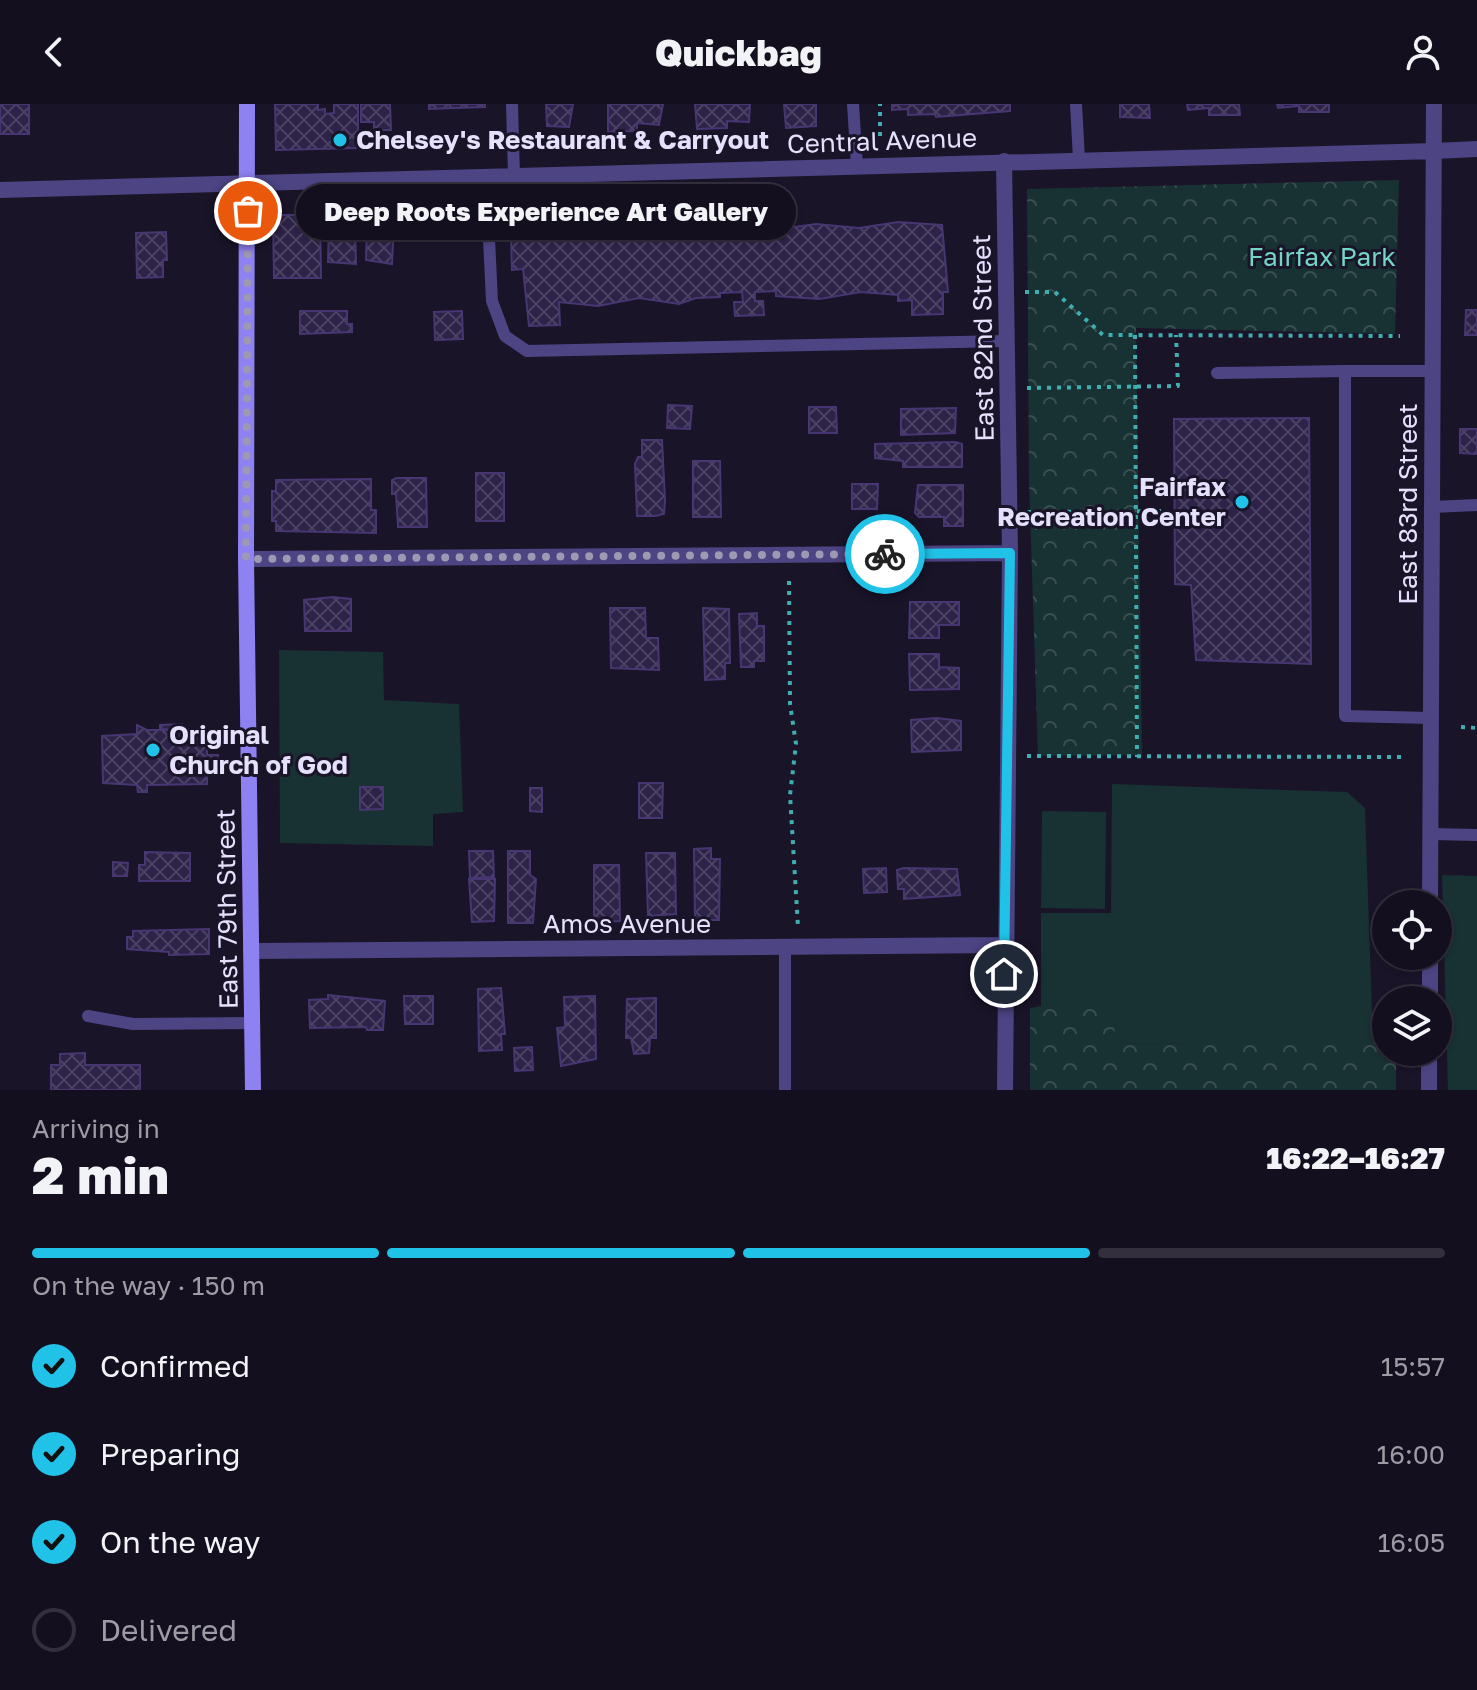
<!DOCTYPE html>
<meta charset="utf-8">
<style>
:root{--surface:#140f1f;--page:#211d2c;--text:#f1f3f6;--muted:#9d9ca4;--line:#332f3d;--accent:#20c2e7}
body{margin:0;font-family:"Golos Text",sans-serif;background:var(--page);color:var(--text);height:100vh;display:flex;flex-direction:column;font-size:30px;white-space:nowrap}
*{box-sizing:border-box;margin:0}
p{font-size:26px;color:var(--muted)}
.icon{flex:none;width:44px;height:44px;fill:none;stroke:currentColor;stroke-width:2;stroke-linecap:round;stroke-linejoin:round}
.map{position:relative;height:986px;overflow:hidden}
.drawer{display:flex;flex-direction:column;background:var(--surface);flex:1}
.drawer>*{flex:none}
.fabs{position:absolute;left:1372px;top:786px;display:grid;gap:16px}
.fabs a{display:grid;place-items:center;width:80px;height:80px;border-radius:50%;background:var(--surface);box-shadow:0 2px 6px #0004,0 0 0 2px var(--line);font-size:40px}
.pin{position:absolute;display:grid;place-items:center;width:68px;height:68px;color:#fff;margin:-34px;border:4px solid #fff;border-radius:50%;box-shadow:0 2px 8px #0007}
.courier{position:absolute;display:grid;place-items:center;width:80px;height:80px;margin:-40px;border:6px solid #20c2e7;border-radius:50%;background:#fff;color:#222;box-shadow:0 2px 10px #0007}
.bubble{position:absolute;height:56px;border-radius:28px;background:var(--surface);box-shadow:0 2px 6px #0004,0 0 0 2px var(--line);font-size:26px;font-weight:800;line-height:56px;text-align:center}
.head em{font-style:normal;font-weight:800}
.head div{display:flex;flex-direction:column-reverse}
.head{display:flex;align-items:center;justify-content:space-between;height:136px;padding:0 32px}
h1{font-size:52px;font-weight:800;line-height:60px}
.bar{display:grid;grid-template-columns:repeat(4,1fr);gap:12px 8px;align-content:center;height:96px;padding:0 32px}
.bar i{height:10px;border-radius:6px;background:var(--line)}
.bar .active{background:var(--accent)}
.bar p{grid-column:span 4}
ol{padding:0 32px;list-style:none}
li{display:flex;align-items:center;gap:24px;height:88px}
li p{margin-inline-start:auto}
li .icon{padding:8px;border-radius:50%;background:var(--accent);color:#111;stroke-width:4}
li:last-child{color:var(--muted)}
li i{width:44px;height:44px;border:4px solid var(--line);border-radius:50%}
header{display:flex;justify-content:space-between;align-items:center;height:104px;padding:0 32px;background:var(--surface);font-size:36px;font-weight:800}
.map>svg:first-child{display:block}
.green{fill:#183133}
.park{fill:url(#park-crowns)}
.building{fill:url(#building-cross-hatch);stroke:#473672;stroke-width:2}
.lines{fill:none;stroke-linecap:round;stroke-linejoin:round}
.path{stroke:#3eaeb1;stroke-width:4;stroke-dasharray:4 6;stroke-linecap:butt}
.service{stroke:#4c4483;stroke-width:12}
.minor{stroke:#4c4483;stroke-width:16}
.tertiary{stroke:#4c4483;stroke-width:16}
.secondary{stroke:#8e81f1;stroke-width:16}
.done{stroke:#9e99b2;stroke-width:8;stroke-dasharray:0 14.4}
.route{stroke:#20c2e7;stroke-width:10}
.poi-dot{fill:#20c2e7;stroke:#1a1429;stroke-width:3}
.labels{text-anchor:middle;stroke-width:6;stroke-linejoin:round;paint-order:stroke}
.poi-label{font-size:26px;font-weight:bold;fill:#e5e0fc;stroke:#1a1429;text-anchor:start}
.street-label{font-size:26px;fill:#e5e0fc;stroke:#1a1429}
.park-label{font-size:26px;fill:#72d5c5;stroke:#1a1429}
</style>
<header><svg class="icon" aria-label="back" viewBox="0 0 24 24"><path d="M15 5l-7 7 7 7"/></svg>Quickbag<svg class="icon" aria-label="person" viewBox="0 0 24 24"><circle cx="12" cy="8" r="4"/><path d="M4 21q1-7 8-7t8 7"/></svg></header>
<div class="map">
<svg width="1477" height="986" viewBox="0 0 1477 986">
<defs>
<pattern id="park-crowns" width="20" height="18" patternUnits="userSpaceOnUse" patternTransform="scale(2)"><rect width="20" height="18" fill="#183133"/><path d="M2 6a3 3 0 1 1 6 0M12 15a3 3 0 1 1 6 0" fill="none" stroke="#394f51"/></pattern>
<pattern id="building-cross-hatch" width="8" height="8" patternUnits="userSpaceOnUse" patternTransform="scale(2)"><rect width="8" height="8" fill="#2d2248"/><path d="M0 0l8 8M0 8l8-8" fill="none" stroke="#4b4263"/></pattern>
</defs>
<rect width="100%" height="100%" fill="#1a1429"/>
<path class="green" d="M279 546 383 548 384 596 459 600 463 708 433 710V742L280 739Z
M1112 680 1347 688 1365 704 1373 938 1114 940 1113 902H1041V809H1111Z
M1042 707 1106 708 1105 805 1041 804Z
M1442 771 1477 772V986H1448Z"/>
<path class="park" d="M1399 76 1395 230 1136 224 1142 651 1038 652 1029 375 1027 85Z
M1041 902H1114L1115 940 1386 937V948H1396V986H1030V904Z"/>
<path class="building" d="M0 0H29V30H0Z
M275 0H318V6L325 5V10L334 9V0H358V44L276 46Z
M361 0H390L391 26H374V18H361Z
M429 0H485V3L429 5Z
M546 0H573L569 23 547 22Z
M608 0H663L659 21 637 19V27L608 28Z
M695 0H750L749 18 727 17V24L697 25Z
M784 0H816V22L786 24Z
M892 0H1010V7L936 13 935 10 908 11V5L892 6Z
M1120 0H1149L1150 14 1120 13Z
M1187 0H1239L1240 11H1209V4L1188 6Z
M1277 0H1329V8H1299V2L1278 4Z
M779 104 780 125 816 120 859 124 898 118 942 121 948 188H943V210L912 211V196L898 197V191L861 188 819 195 776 192V187L755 188V197H763L764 211 735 212 734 198H743L742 188 720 189V193L696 194 679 200 639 194 598 202 559 198 560 221 529 222 523 165 512 166 511 133 579 131 595 126 634 131 676 124 715 127 714 106Z
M273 111H320L321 174H274Z
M367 118 394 119 392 160 366 156Z
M329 120H355L356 160 328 158Z
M166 128 167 156H163V173L137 174 136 129Z
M1466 206H1477V231H1465Z
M300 207H347V220H352V228L300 230Z
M462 207 463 235 435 236 434 208Z
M668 301 692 302 690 325 667 324Z
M809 303H836L837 329H809Z
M956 304 955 329 901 331V305Z
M1309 314 1311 560 1196 556 1191 481 1175 480 1174 315Z
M1460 325H1477V350L1460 349Z
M642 336H662L665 396 664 410 655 412H637L635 360 638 353H642Z
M955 338 962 340V363H903V357L875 354V340Z
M693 357H720L721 413H693Z
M476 369H504V417H476Z
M396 374H426L427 423H398L396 390H392V376Z
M371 375V406H376V429L276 427V417H272V387H276V376Z
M852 380H878L877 405H852Z
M918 381H963V422H944V413H919L915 409Z
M333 493 351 495V527H305L304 496Z
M910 498H959V521H939V534H909Z
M610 504H645L646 534H658L659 566 611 564Z
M703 504 729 505 730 559H725V575L705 576Z
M757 509V522H764V557H754V563H741L739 510Z
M909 550H939V563L959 564V585L910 586Z
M937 614 961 617V646L912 648 911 616Z
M182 620 183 630H207V651H218V661H207V680L147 681V688H138L137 681 103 679 102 632 137 630V621L147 626H178L160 625V621Z
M639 679H663L662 714H639Z
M360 683H383V705L360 706Z
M530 684H542V708L530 707Z
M711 744V755H720L719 816H695L694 745Z
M469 747H493L494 773 470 774Z
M508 747H530V771L536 775 533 819H508Z
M145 748 190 749V777H139V761H145Z
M646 749H675L676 810 648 812Z
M113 758 128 759 127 772H113Z
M594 761H619L620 817 594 818Z
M886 764 887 788 864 789 863 765Z
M904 764 957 765 960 791 904 795V785H898L897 766Z
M469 775H495L494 817 472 818Z
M209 825V850L169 851V848L127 845V833H133V827Z
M501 884 505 930H501L502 946 479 947 478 885Z
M328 891 385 897 383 926H367L366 923 310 924 309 896 328 895Z
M404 892H433V920H405Z
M595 892 596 955 561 962 557 924 565 923 564 893Z
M656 894V934H650L649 949 634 950 631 934H626L627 895Z
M532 943 533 966 515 967 514 944Z
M85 949V961H140V986H51V961H60V950Z"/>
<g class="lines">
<path class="path" d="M880 32V0
M1025 188H1055L1103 231 1400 232
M1135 231 1137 653
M1027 284 1178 282 1176 231
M1027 408 1163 407
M789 477 790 600 796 640 790 691 798 823
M1461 623 1477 624
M1027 652 1403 653"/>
<path class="service" d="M512 0 514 72
M853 0 857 62
M1076 0 1079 55
M486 73 492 197 505 232 527 247 1007 237
M1217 269 1345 267
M1432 403 1477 401
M1431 614 1345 612V267H1433
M1431 730 1477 731
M785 843V986
M88 912 133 920 252 919"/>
<path class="minor" d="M1435 47 1477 45
M1004 57 1010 449 1005 986
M246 455 1010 449
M251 847 1004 841"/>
<path class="tertiary" d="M0 86 1435 47
M1430 800 1434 0
M1430 896V852
M1429 986V948"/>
<path class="secondary" d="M247 0 246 455 253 986"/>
</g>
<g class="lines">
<path class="done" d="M248 107 246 455 885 450"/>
<path class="route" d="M885 450 1010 449 1004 870"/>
</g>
<g class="poi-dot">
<circle cx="340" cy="36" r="8"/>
<circle cx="1242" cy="398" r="8"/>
<circle cx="153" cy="646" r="8"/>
</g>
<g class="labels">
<g class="poi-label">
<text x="356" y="45">Chelsey's Restaurant &amp; Carryout</text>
<text x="1226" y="392" text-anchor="end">Fairfax<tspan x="1226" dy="30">Recreation Center</tspan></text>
<text x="169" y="640">Original<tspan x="169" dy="30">Church of God</tspan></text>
</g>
<g class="street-label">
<text transform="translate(882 37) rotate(-2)" y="9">Central Avenue</text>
<text transform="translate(983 234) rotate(-91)" y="9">East 82nd Street</text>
<text transform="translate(1408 400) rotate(-90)" y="9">East 83rd Street</text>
<text transform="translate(227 805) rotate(-91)" y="9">East 79th Street</text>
<text x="627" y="829">Amos Avenue</text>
</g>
<g class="park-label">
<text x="1322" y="162">Fairfax Park</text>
</g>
</g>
</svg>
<div class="fabs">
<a><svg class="icon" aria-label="locate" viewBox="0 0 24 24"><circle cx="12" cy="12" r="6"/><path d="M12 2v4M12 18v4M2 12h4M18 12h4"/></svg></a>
<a><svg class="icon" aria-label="layers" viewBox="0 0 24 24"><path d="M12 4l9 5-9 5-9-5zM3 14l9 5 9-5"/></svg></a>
</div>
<div class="pin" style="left:248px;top:107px;background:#ea580c"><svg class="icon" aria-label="bag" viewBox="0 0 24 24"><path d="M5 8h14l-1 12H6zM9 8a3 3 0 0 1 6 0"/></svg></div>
<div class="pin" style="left:1004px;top:870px;background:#1f2937"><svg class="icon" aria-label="home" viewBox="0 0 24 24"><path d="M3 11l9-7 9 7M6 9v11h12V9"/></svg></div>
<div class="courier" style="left:885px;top:450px"><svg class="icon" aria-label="bike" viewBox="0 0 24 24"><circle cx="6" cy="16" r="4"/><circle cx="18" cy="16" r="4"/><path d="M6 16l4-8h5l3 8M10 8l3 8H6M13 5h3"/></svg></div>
<div class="bubble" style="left:296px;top:80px;width:500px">Deep Roots Experience Art Gallery</div>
</div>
<section class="drawer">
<div class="head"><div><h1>2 min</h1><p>Arriving in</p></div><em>16:22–16:27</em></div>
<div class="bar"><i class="active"></i><i class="active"></i><i class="active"></i><i></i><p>On the way · 150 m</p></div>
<ol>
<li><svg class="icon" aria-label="check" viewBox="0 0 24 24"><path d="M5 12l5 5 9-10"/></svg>Confirmed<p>15:57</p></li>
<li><svg class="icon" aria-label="check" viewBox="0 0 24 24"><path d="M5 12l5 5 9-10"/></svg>Preparing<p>16:00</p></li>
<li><svg class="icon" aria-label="check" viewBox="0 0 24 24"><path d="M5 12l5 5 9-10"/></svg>On the way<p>16:05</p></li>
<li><i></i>Delivered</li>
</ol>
</section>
